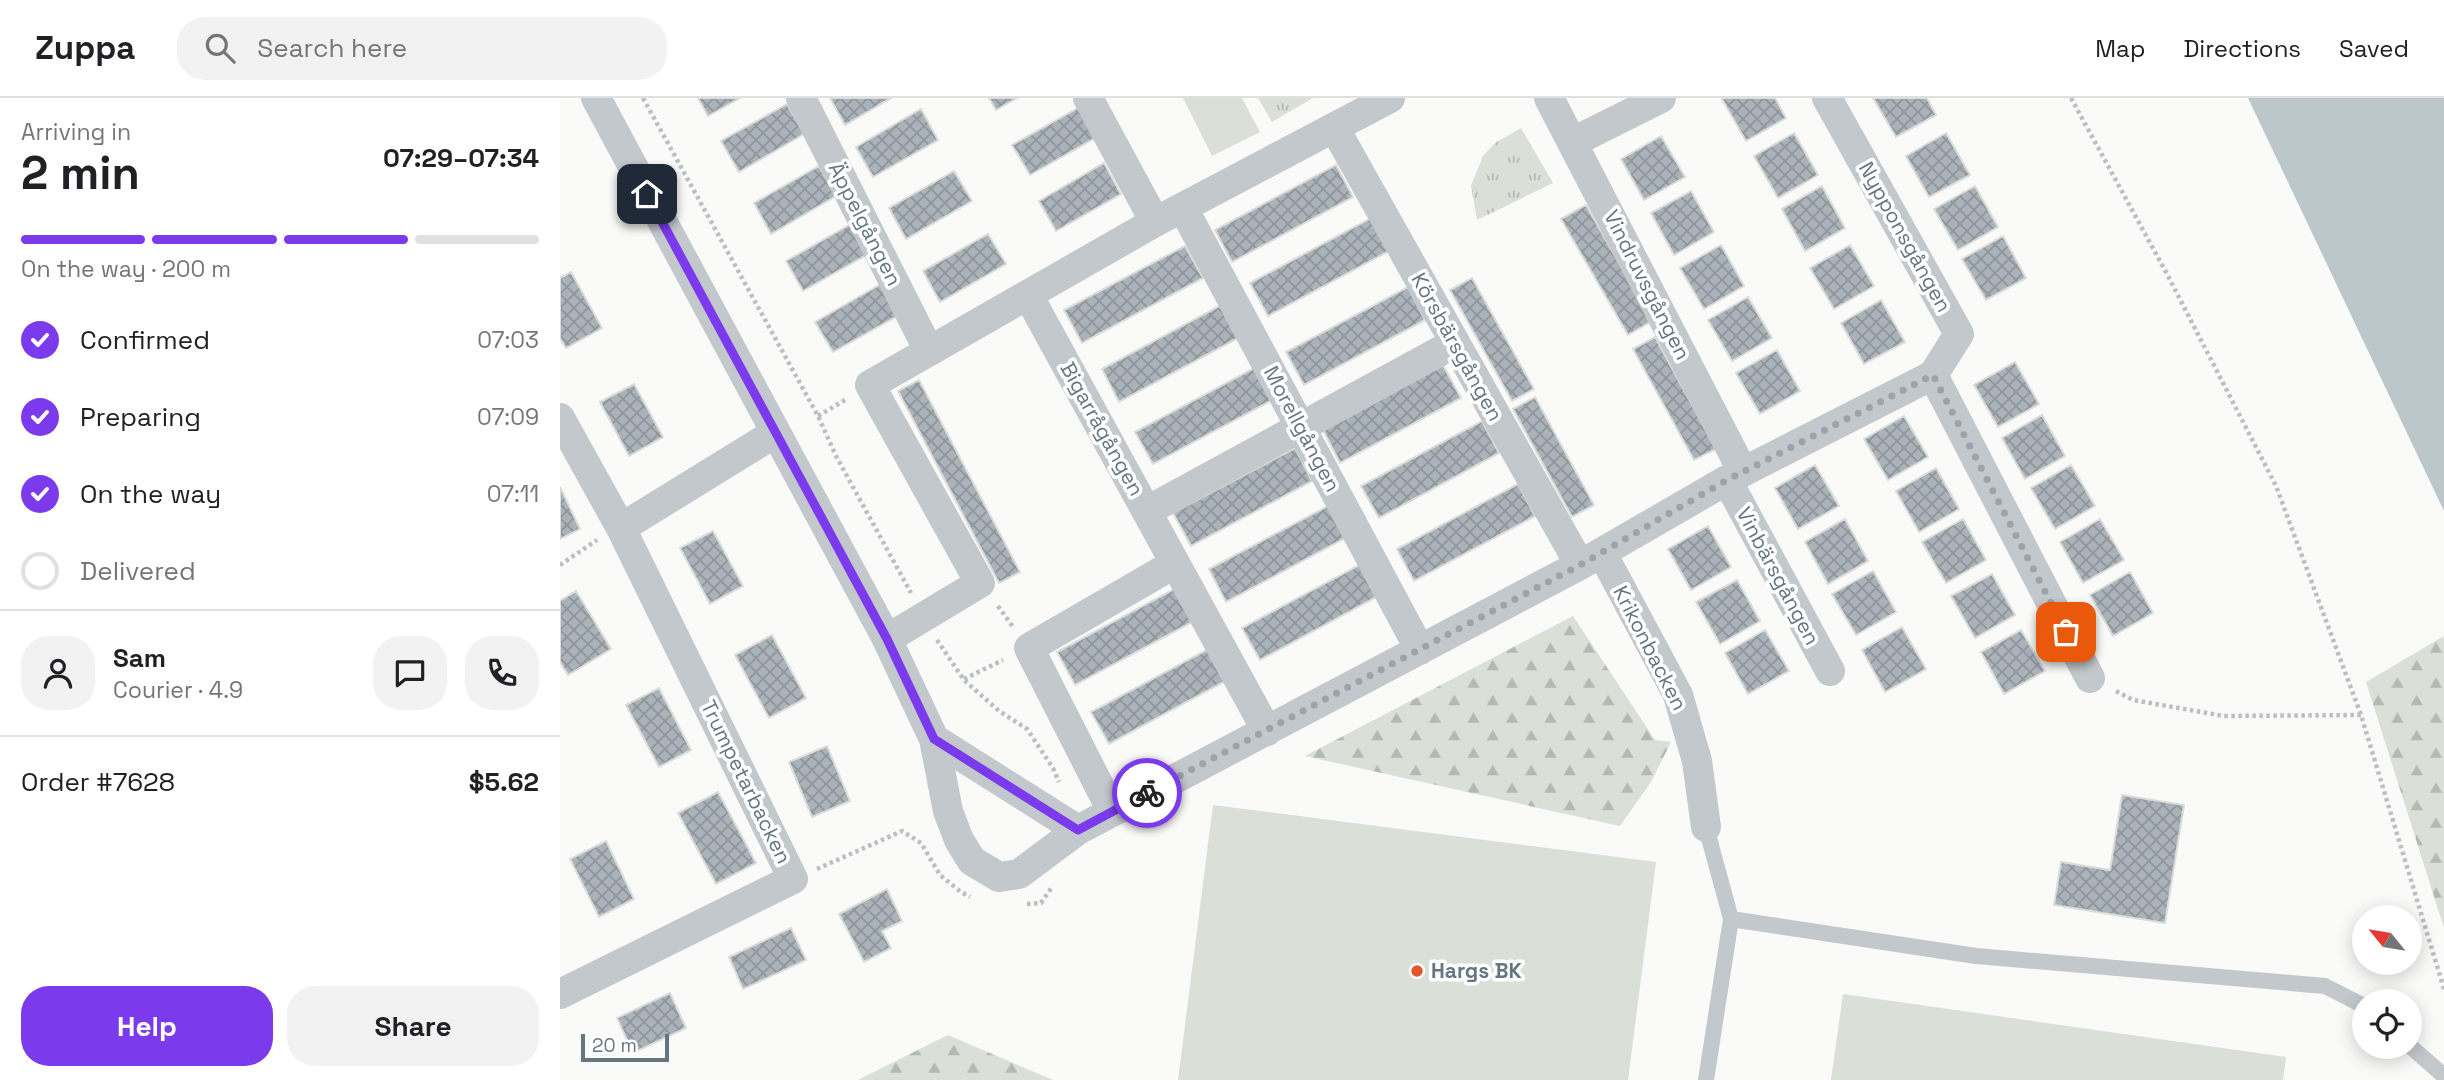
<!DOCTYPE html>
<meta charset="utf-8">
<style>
:root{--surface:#fff;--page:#f2f2f2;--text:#202124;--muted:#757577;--line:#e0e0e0;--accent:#7c3aed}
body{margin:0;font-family:"Space Grotesk",sans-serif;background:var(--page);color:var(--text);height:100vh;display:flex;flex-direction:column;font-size:26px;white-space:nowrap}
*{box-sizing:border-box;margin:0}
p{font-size:23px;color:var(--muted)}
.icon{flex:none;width:38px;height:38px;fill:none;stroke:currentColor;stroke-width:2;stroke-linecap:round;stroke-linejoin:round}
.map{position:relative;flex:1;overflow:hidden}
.panel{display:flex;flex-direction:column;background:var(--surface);width:560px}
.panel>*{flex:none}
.needle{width:46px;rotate:300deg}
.buttons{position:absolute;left:1792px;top:807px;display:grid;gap:14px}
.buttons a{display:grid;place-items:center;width:70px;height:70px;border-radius:50%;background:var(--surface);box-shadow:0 4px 18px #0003;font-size:35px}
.scale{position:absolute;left:21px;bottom:18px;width:88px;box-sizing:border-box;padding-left:7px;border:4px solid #657683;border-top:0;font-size:19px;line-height:24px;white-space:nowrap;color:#657683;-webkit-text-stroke:5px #fff;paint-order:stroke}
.pin{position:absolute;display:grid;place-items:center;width:60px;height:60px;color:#fff;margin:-30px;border-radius:14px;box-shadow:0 4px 10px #0006}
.courier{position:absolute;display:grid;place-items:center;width:70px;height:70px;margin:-35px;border:5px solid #7c3aed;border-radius:50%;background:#fff;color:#222;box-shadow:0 2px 9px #0007}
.head em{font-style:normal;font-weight:700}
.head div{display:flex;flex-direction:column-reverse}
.head{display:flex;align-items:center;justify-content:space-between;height:119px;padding:0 21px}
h1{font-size:46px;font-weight:700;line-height:52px}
.bar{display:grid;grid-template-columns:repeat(4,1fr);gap:10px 7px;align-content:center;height:84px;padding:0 21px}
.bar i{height:9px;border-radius:5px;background:var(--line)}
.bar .on{background:var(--accent)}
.bar p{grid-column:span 4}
.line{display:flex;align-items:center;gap:18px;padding:0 21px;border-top:2px solid var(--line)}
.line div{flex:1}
.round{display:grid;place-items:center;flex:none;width:74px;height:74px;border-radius:28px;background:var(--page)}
ol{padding:0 21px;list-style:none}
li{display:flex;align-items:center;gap:21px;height:77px}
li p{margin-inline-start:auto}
li .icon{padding:7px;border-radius:50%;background:var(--accent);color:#fff;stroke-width:4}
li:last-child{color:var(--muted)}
li i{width:38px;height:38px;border:4px solid var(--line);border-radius:50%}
.action{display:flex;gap:14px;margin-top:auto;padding:14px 21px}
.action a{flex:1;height:80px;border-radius:28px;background:var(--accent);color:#fff;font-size:28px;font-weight:700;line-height:80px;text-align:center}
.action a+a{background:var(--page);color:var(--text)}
header{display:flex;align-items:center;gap:42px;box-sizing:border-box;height:98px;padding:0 35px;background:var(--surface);border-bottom:2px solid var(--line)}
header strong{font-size:33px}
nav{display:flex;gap:38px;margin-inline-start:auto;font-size:24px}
.search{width:490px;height:63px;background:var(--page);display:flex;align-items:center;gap:18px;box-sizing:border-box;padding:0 24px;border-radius:28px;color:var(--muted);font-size:26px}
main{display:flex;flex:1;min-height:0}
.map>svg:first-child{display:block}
.grass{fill:url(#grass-tufts)}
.forest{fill:url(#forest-firs)}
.garden{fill:#dadfd7}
.water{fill:#bbc7cb}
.building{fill:url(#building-cross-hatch);stroke:#dcdcda;stroke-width:2}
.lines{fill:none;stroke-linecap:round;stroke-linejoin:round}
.path{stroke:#bbbfc2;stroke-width:4.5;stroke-dasharray:3.5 3.5;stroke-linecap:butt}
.service{stroke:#c3c8cc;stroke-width:16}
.minor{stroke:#c3c8cc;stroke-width:30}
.done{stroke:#99a4ac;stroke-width:7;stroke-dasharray:0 12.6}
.route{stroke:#7c3aed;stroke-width:9}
.poi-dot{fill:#e4572e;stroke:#fff;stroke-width:2.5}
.labels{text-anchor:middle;stroke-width:7;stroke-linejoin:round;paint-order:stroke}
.street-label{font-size:21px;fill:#657683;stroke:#fff}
.poi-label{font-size:21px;font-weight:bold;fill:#657683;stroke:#fff;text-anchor:start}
</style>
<header>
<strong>Zuppa</strong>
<div class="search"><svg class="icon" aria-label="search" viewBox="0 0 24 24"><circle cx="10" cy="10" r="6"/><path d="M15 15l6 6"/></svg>Search here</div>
<nav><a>Map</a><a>Directions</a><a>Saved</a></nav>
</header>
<main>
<section class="panel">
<div class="head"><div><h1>2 min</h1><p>Arriving in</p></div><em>07:29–07:34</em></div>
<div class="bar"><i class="on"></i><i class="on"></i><i class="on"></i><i></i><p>On the way · 200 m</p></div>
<ol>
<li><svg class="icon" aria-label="check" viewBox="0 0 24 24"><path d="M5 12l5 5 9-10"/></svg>Confirmed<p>07:03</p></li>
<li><svg class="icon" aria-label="check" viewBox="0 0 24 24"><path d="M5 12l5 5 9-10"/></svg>Preparing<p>07:09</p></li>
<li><svg class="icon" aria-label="check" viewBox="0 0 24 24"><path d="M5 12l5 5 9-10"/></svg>On the way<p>07:11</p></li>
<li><i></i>Delivered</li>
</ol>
<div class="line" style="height:126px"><a class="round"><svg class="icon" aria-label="person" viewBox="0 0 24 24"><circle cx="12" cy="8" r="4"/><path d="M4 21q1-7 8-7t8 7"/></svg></a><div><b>Sam</b><p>Courier · 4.9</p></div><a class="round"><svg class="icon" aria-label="chat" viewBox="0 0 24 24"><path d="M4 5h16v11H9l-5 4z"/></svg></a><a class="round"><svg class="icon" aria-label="phone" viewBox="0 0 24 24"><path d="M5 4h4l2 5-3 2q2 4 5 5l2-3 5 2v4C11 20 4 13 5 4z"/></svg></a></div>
<div class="line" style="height:91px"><div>Order #7628</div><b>$5.62</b></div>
<div class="action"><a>Help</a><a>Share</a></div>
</section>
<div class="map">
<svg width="1884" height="982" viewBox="0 0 1884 982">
<defs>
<pattern id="grass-tufts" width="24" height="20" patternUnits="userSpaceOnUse" patternTransform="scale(1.75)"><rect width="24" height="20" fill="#dadfd7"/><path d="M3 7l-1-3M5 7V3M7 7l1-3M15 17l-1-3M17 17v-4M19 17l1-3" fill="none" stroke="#b4b9b4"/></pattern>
<pattern id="forest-firs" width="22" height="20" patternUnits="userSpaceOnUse" patternTransform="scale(1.75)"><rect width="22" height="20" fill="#dadfd7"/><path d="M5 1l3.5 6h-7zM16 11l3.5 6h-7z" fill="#b4b9b4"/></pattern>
<pattern id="building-cross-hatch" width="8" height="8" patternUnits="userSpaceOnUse" patternTransform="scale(1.75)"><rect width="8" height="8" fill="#aab3b9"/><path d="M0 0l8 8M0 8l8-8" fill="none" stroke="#8e969c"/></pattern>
</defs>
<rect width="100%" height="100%" fill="#fafaf8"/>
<path class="grass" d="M698 0H753L712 24Z
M961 30 993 85 917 122 911 88 923 58 935 45Z"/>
<path class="forest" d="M1013 518 1095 642 1111 644 1091 684 1060 728 745 658Z
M1884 538V830L1806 584Z
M388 937 493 982H298Z"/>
<path class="garden" d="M623 0H682L700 34 652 58Z
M653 707 1096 764 1068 982H618Z
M1283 896 1726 959 1723 982H1271Z"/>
<path class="water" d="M1688 0H1884V413Z"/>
<path class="building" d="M138 0H180L148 18Z
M270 0H331L285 27Z
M429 0H457L436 12Z
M1165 0H1215L1226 20 1186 43 1162 1Z
M1313 0H1367L1376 17 1336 39Z
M227 6 244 36 179 74 161 43Z
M518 10 535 40 470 77 452 47Z
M361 11 378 42 313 79 296 49Z
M1234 35 1258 77 1218 100 1194 58Z
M1386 35 1410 77 1369 99 1346 58Z
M1101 38 1125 79 1084 102 1061 61Z
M544 65 561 96 496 133 479 103Z
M776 67 793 99 672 164 655 132Z
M259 68 276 98 211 136 194 105Z
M394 73 412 103 346 141 329 110Z
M1262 88 1285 130 1245 153 1222 111Z
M1415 88 1438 129 1398 152 1374 111Z
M1131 93 1154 134 1114 157 1091 115Z
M1026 107 1092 223 1068 237 1001 121Z
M811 120 829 153 708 218 690 185Z
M291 126 308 156 243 193 226 163Z
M428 136 446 166 380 204 363 173Z
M1443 138 1466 180 1426 202 1402 161Z
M1161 147 1184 188 1144 211 1120 170Z
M1290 147 1314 188 1274 211 1250 170Z
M625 148 643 180 522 245 504 212Z
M11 174 42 230 6 250 0 240V180Z
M912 180 974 291 952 303 890 192Z
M321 186 339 217 273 254 255 224Z
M848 189 865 222 744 287 726 254Z
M1188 199 1212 240 1172 263 1148 222Z
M1321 202 1345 244 1304 266 1281 225Z
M663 206 680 239 559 304 542 271Z
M1095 239 1156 351 1134 362 1073 251Z
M1217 252 1240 293 1200 316 1176 275Z
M1455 264 1479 306 1438 329 1414 287Z
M883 267 901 300 780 365 763 332Z
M696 269 714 301 593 366 575 334Z
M359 282 460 474 439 485 338 293Z
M74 286 103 339 69 358 40 304Z
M975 299 1034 407 1012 419 953 311Z
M1482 317 1505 358 1465 381 1442 340Z
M1344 318 1368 359 1328 382 1304 341Z
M922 323 939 355 819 420 801 388Z
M735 350 752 383 631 448 613 415Z
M1255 367 1279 408 1238 431 1215 390Z
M1511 367 1535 408 1495 431 1471 390Z
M1376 370 1399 411 1359 434 1336 393Z
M958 386 975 418 854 483 837 451Z
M0 389 20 431 0 441Z
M770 407 787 439 666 504 649 471Z
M1285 421 1308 463 1268 486 1245 444Z
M1403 421 1426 462 1386 485 1362 444Z
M1540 421 1564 462 1523 485 1500 444Z
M1148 428 1171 469 1131 492 1108 451Z
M153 433 183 488 150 506 120 450Z
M803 465 820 497 700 562 682 530Z
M1313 473 1336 514 1296 537 1272 496Z
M1570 474 1593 515 1553 538 1530 497Z
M1432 476 1455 517 1415 540 1391 498Z
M1177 482 1200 523 1160 546 1136 504Z
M618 489 636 522 515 587 497 554Z
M16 493 51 551 8 577 0 564V503Z
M1342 529 1366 571 1325 594 1302 552Z
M1205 532 1229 573 1188 596 1165 555Z
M1461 532 1485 573 1444 596 1421 554Z
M212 537 246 600 209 620 175 557Z
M652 549 669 581 549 646 531 614Z
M99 590 131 652 99 669 66 607Z
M267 648 290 703 252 719 229 664Z
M158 694 196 765 156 786 118 715Z
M1562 697 1624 707 1605 825 1494 807 1501 764 1550 772Z
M46 743 74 801 39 819 10 761Z
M327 791 342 823 322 833 331 850 304 864 279 816Z
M231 830 246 862 183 891 169 859Z
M110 895 126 930 73 955 57 920Z"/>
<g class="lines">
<path class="path" d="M83 0 258 318 276 358 351 495
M1511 0 1607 176 1716 388 1801 617 1884 891
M258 318 285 302
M0 467 37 442
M438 508 453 529
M377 542 404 582 439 613 467 631 493 670 499 684
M404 581 443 562
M1556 593 1573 602 1664 618 1801 617
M257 771 342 733 361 745 380 777 401 794 410 799
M467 806 481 805 492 789"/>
<path class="service" d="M1146 729 1171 821 1146 982
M1171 821 1416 858 1765 888 1804 908
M1850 948 1884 978"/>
<path class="minor" d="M36 0 327 541 374 641 388 713 399 742 412 763 439 779 459 776 518 732 1020 467 1167 382 1373 277 1399 236 1267 0
M241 0 369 253
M528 0 595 124
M989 0 1183 374
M775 31 1020 467
M1013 44 1101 0
M623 110 860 552
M468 197 707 633
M1373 277 1530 580
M0 320 61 430 215 335
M1167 382 1270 573
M587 413 895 245
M1042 455 1118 597 1137 663 1146 729
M327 541 420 485 310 287 595 124 830 0
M374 641 518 732
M552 713 469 550 614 466
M0 896 233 781 61 430"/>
</g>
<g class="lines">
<path class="done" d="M587 695 1020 467 1167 382 1373 277 1506 534"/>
<path class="route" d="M87 96 327 541 374 641 518 732 587 695"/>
</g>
<circle class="poi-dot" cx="857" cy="873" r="7"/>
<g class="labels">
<g class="street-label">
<text transform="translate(305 126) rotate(63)" y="7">Äppelgången</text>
<text transform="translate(1345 139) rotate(61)" y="7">Nypponsgången</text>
<text transform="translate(1087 187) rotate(63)" y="7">Vindruvsgången</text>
<text transform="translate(897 249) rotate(61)" y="7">Körsbärsgången</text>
<text transform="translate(542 331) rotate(61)" y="7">Bigarrågången</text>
<text transform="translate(742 331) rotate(62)" y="7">Morellgången</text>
<text transform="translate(1218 478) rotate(62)" y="7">Vinbärsgången</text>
<text transform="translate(1090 550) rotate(63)" y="7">Krikonbacken</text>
<text transform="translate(186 684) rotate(64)" y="7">Trumpetarbacken</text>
</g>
<g class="poi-label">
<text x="871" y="880">Hargs BK</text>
</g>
</g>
</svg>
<div class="buttons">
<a><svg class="needle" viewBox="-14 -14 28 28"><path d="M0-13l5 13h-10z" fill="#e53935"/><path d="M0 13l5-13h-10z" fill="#757577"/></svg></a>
<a><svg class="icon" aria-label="locate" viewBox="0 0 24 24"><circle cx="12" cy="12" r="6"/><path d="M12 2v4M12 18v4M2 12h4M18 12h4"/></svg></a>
</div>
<div class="scale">20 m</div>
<div class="pin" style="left:1506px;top:534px;background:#ea580c"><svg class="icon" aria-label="bag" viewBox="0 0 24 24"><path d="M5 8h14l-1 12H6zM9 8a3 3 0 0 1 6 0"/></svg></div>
<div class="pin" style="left:87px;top:96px;background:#1f2937"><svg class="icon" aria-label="home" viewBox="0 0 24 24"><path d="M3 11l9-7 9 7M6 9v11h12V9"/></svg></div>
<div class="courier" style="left:587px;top:695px"><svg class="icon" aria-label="bike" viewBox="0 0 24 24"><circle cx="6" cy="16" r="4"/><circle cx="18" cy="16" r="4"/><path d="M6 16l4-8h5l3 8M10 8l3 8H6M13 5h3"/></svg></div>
</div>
</main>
